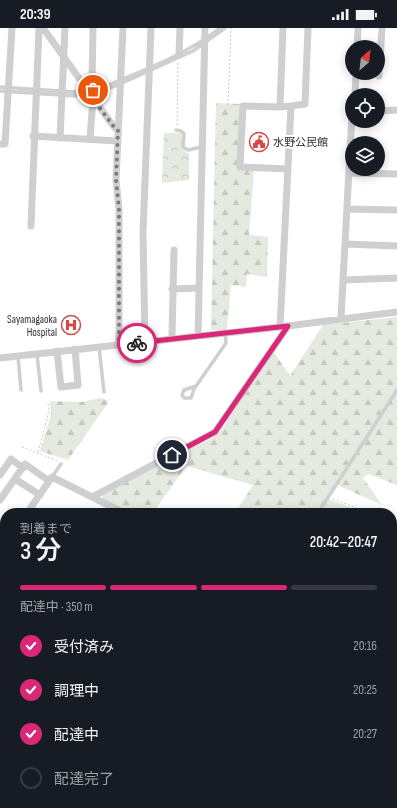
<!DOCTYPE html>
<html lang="ja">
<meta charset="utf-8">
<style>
:root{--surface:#171b24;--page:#20242c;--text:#f1f3f6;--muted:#9ea1a6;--line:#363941;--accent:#db2777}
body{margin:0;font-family:"Sofia Sans Condensed","Noto Sans JP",sans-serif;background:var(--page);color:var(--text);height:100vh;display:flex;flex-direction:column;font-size:15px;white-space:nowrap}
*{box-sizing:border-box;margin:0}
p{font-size:13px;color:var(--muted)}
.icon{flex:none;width:22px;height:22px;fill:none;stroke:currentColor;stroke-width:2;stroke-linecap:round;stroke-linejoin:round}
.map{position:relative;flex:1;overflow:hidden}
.details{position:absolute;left:0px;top:480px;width:397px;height:300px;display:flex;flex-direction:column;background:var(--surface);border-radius:16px 16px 0 0;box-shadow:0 2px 10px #0003}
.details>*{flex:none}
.needle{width:26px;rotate:28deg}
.fabs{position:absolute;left:345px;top:12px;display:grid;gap:8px}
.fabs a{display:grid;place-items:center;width:40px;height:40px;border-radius:50%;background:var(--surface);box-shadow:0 2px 10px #0003;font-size:20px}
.pin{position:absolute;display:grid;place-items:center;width:34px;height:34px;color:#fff;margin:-17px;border:2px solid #fff;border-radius:50%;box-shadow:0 1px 4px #0007}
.courier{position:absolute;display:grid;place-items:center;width:40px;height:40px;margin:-20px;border:3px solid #db2777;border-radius:50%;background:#fff;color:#222;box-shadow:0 1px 5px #0007}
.overview em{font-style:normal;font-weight:600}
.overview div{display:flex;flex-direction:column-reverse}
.overview{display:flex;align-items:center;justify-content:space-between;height:68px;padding:0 20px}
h1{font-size:26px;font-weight:600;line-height:30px}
.bar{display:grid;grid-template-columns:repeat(4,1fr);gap:6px 4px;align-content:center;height:48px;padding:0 20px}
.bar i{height:5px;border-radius:3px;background:var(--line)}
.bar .on{background:var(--accent)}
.bar p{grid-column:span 4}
ol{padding:0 20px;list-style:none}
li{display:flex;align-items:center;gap:12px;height:44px}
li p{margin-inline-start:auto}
li .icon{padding:4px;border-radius:50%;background:var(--accent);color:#fff;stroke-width:4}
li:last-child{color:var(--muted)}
li i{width:22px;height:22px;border:2px solid var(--line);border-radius:50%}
.status{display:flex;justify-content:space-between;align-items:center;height:28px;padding:0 20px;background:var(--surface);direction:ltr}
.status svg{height:11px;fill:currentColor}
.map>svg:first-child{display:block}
.forest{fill:url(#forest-firs)}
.park{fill:url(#park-crowns)}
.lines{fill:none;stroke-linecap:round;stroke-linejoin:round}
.stream{stroke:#d1dfeb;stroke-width:2}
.path{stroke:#c9c9c9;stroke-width:1;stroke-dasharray:2 2;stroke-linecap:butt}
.service{stroke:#cfcfcf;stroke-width:3.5}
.minor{stroke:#cfcfcf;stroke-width:7}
.done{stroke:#7a7a7a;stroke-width:4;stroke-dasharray:0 7.2}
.route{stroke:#db2777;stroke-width:5}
.labels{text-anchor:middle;stroke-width:4;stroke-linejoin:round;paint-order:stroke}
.poi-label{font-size:11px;fill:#323232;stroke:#fff;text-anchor:start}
</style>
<div class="status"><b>20:39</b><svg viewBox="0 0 49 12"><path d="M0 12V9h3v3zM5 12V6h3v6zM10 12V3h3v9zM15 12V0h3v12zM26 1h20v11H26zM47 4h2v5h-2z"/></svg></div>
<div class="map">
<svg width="397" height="780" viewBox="0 0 397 780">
<defs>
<pattern id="forest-firs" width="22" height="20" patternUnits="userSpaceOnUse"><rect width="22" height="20" fill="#e4eadf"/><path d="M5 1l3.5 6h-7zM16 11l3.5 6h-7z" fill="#c4c9c0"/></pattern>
<pattern id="park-crowns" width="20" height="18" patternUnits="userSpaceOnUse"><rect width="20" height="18" fill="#e4eadf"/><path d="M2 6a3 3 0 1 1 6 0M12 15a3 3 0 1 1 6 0" fill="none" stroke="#c4c9c0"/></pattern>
</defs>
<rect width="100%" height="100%" fill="#fff"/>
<path class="forest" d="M216 75 240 76 238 141 254 142 249 207 268 209 267 249 247 246 246 259 231 257 227 302H211Z
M397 289V457L368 446 363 450 382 477 335 456 326 470 365 485H235L253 457 186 438 153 485H134L104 473 101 466 107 463 214 409 223 400 273 323 290 348 323 297Z
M100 370 107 372 108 375 68 432 40 423 51 387 50 373 81 374Z
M392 496 397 498V606L392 604Z
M397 703V750L392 747V712Z"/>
<path class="park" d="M164 105H180L182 107V121L189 126V152L162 155Z"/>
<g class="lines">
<path class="stream" d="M19 63H34
M39 64 75 66 86 65"/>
<path class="path" d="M228 77 231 0
M177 97 178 35
M22 419 58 433
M38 424 49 383 48 374
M333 471 370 485
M392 494 397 496
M0 743 5 735
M22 780 26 775"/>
<path class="service" d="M0 59 75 64 87 63
M89 61 101 60C142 43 186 27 220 0
M0 63 75 68 93 66 120 56 193 23 225 0
M176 102 181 103 184 106 183 119 188 122 201 119
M99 319 104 364
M37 326 41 363
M18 328 21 362
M196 358 184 362 182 367 184 370H191L194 361 226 315 225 305
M52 449 61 436
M318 485 397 362
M208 780 210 775"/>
<path class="minor" d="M43 0 114 99 118 102
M283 0 280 79 243 78 240 139 288 141
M357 19 358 0
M179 26 180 0
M379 48 382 0
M87 63 92 56 93 0
M355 67 356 45
M291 78 305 76 308 0
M378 83 397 82
M33 108 117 113
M60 110 65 0
M90 111 93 71
M0 116H5L12 0
M349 145 397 146
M347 181 397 182
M31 198 39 0
M345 216 397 218
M344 252 397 250
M172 261 199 260
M341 290 352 86
M280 299 291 78 280 79
M198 308 205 0
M172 310 174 222
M145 314 143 204 151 0
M119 316V181L116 152 123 0
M57 323 61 359 78 357 75 321
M0 330 280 299 397 284
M0 447 11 431 23 440
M15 451 40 467
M92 469 215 404 288 298
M0 472 25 436 49 453
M27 485 52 449 124 485
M0 525 5 517
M0 605 5 608
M392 706 397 697
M95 780 98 775
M351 780 354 775"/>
</g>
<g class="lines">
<path class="done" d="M93 62 89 61 87 63 114 99 118 102 116 152 119 181V316L137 315"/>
<path class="route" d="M137 315 288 298 215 404 172 427"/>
</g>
<defs>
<g id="civic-ring" transform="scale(1)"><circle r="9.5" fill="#fff" stroke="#d84646" stroke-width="1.5"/><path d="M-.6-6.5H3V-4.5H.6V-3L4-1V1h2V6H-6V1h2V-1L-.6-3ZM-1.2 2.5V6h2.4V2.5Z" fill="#d84646"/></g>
<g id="hospital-ring" transform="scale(1)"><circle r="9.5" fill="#fff" stroke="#d84646" stroke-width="1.5"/><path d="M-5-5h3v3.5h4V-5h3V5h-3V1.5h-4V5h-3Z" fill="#d84646"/></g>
</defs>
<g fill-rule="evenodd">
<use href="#civic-ring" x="259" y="114"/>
<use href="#hospital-ring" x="71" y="297"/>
</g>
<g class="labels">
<g class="poi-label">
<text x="273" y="118">水野公民館</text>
<text x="57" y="295" text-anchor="end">Sayamagaoka<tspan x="57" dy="13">Hospital</tspan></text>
</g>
</g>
</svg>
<div class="fabs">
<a><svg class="needle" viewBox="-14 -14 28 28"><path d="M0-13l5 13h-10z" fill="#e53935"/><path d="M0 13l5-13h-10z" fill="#9ea1a6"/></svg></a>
<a><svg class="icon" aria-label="locate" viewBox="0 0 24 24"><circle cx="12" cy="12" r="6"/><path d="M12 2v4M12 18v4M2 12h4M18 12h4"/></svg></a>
<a><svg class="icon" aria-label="layers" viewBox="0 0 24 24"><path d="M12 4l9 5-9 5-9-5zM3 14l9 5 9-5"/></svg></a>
</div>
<div class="pin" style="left:93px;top:62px;background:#ea580c"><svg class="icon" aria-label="bag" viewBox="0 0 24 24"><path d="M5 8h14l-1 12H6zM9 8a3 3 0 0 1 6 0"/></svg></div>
<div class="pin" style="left:172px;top:427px;background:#1f2937"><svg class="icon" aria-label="home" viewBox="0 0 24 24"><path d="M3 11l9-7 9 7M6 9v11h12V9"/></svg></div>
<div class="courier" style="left:137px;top:315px"><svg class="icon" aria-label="bike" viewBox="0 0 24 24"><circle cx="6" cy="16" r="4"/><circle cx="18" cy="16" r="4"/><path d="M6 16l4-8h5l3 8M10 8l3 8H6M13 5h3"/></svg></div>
<section class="details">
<div class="overview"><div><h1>3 分</h1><p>到着まで</p></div><em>20:42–20:47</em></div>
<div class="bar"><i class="on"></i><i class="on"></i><i class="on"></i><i></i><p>配達中 · 350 m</p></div>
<ol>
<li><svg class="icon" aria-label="check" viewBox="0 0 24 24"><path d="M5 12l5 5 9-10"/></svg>受付済み<p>20:16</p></li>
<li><svg class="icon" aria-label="check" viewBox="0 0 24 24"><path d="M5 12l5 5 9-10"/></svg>調理中<p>20:25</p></li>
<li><svg class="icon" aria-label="check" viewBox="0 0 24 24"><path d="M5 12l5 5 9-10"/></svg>配達中<p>20:27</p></li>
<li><i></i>配達完了</li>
</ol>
</section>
</div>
